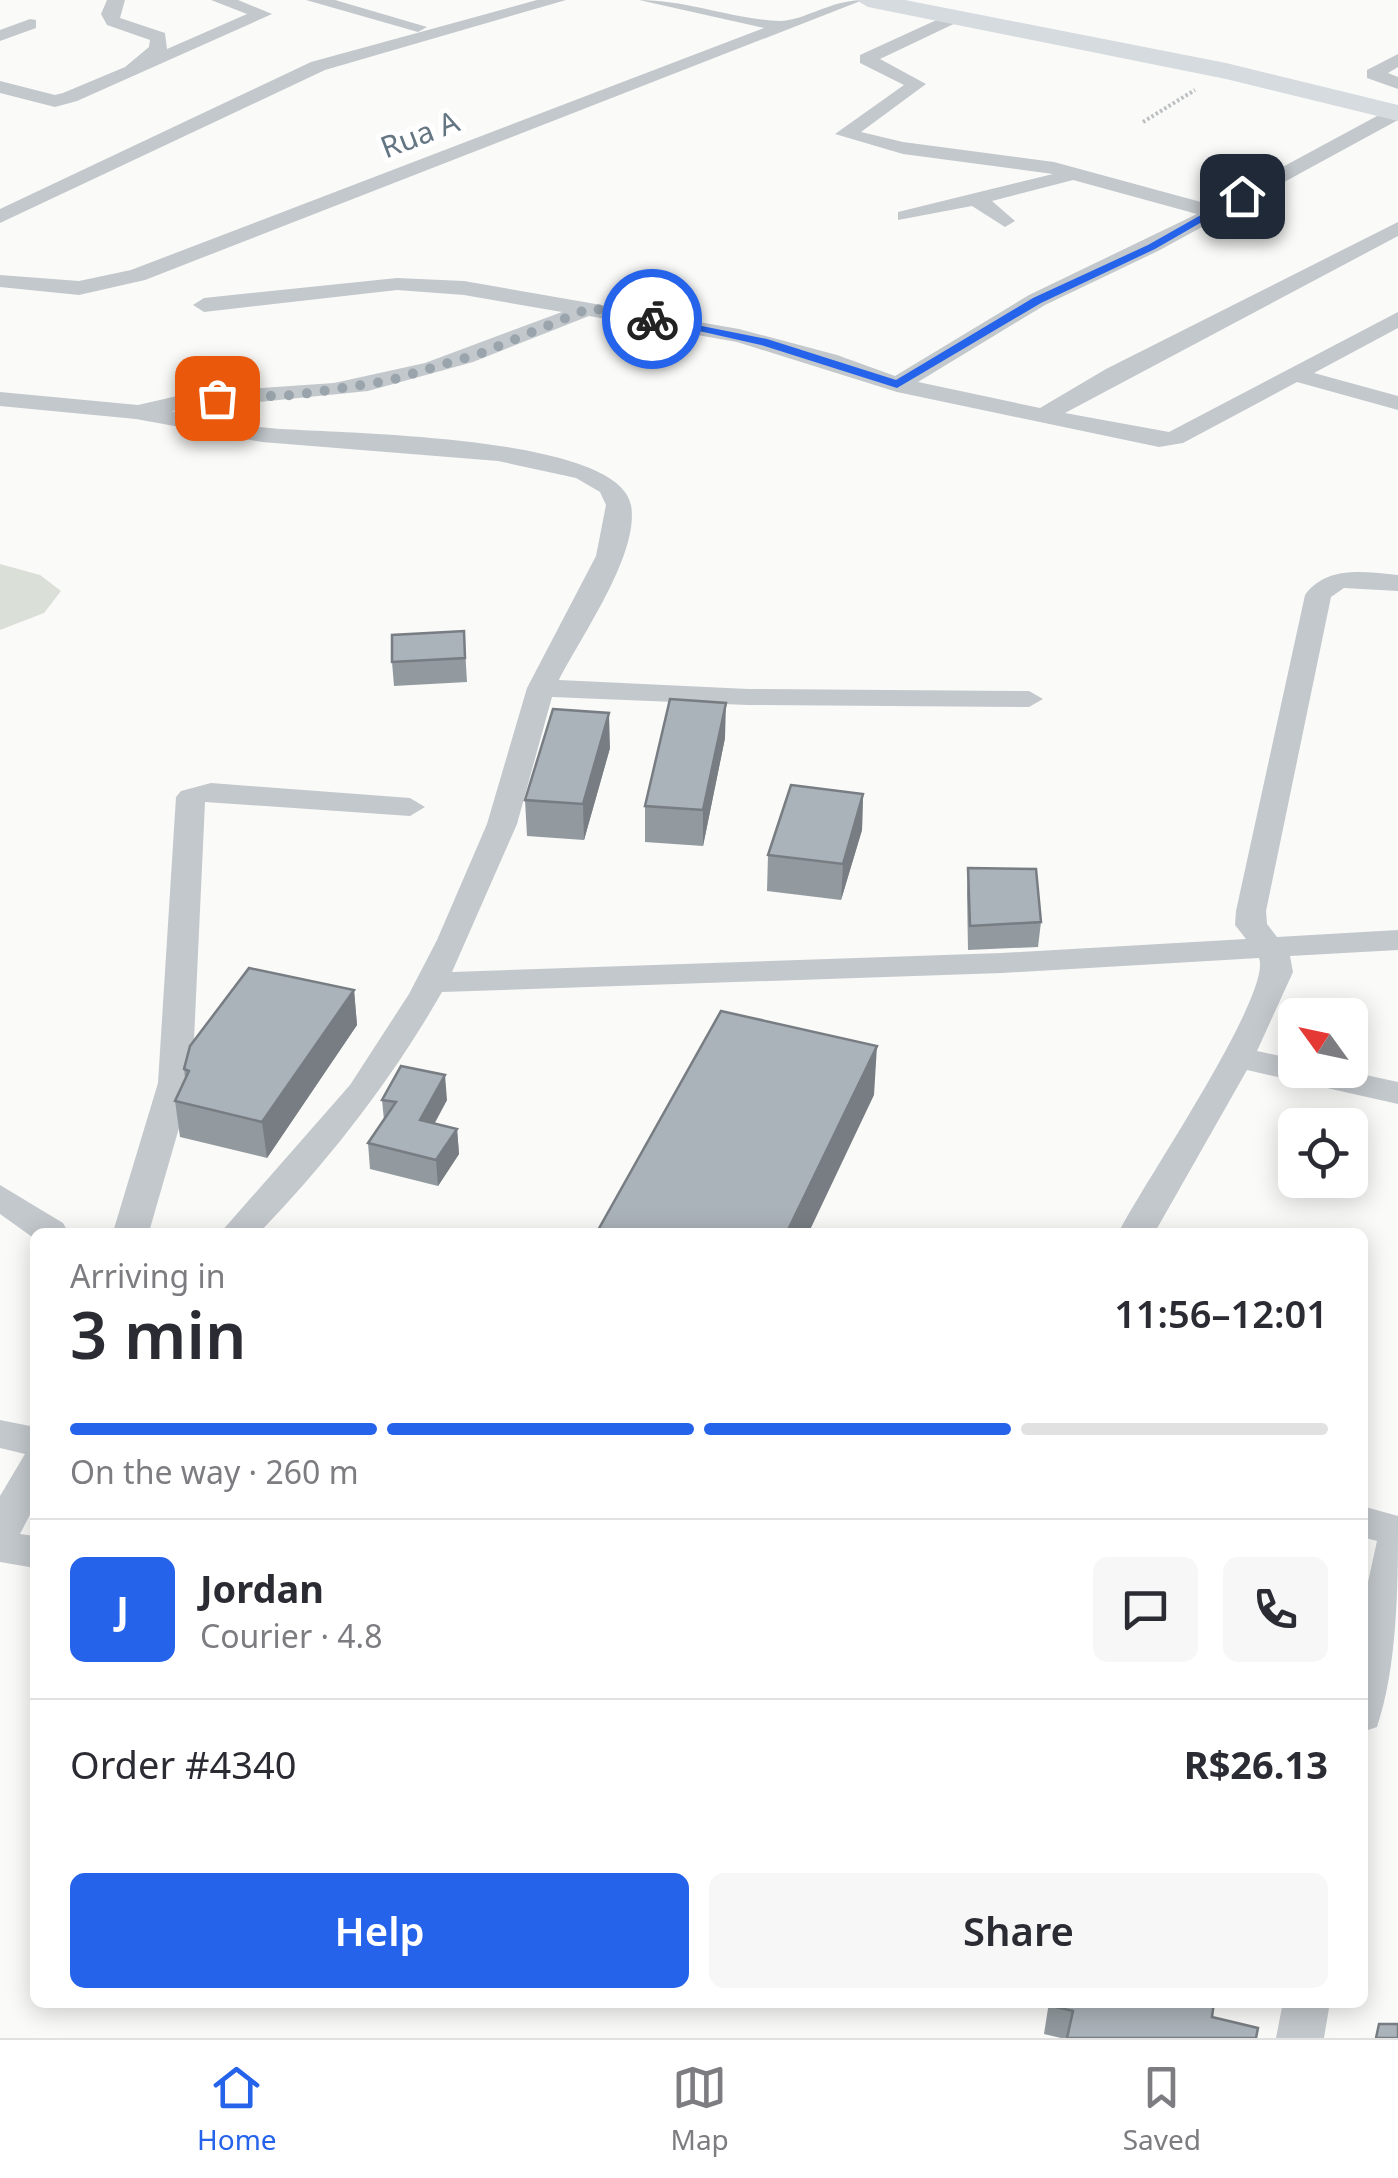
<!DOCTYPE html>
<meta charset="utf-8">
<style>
:root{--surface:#fff;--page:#f7f7f7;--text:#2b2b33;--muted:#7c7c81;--line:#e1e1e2;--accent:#2563eb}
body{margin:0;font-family:"Noto Sans",sans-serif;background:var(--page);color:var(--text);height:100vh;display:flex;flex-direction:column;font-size:38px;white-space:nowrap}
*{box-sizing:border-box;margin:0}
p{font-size:32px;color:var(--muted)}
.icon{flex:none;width:55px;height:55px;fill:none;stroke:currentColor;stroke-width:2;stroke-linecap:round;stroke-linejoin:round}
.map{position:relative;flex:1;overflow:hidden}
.panel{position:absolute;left:30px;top:1228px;width:1338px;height:780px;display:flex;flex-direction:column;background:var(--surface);border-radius:15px;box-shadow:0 5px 25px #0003}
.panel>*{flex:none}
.needle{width:65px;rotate:303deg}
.tools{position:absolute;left:1278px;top:998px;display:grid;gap:20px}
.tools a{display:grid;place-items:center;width:90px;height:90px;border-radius:15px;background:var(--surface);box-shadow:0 5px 25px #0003;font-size:50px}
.pin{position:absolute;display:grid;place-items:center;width:85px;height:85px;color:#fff;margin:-42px;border-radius:20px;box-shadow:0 5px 15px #0006}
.courier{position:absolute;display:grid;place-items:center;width:100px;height:100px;margin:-50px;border:8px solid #2563eb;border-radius:50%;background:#fff;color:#222;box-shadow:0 2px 12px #0007}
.headline em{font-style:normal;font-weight:600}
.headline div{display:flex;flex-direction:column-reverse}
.headline{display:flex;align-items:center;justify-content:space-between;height:170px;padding:0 40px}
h1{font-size:65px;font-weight:600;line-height:75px}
.bar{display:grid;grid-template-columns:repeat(4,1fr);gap:15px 10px;align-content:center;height:120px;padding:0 40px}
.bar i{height:12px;border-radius:8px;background:var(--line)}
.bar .current{background:var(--accent)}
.bar p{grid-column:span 4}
.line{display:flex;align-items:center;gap:25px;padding:0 40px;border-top:2px solid var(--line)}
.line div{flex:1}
.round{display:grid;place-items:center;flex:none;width:105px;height:105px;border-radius:15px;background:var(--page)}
.cta{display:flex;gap:20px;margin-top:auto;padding:20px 40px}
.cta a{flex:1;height:115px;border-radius:15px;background:var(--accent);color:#fff;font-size:40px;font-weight:600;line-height:115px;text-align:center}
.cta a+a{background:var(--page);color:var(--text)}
.tab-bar{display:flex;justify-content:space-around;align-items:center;height:140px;border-top:2px solid var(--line);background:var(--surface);font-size:28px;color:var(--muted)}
.tab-bar a{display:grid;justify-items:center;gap:5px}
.tab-bar .current{color:var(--accent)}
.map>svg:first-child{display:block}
.green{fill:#dadfd7}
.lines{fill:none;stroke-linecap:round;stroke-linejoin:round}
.path{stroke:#bbbfc2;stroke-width:4;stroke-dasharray:2.5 2.5;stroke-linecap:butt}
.street{fill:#c3c8cc;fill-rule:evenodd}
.secondary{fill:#d6dbdf;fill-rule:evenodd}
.wall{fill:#929a9f}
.shaded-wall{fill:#777d82}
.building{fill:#aab3b9;stroke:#777d82;stroke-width:2.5}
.route{fill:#2563eb}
.done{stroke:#99a4ac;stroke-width:10;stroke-dasharray:0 18}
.labels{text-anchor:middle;stroke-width:10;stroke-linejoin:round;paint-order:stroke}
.far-street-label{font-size:30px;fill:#657683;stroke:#fff}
</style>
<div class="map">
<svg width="1398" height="2038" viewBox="0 0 1398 2038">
<rect width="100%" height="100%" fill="#fafaf8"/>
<path class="green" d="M0 564 40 575 61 591 44 613 0 630Z"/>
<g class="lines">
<path class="path" d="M1143 122 1195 90"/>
<path class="street" d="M107 0H125L120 18 165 33 167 49 247 14 211 0H238L272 14 77 101 55 107 0 93V81L55 95 63 93 125 67 149 47 150 40 107 25 101 14Z
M306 0H335L427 27 418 32Z
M537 0H566L325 70 0 223V209L311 62Z
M639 0C687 0 732 19 780 21 803 21 831 0 863 0L145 280 79 295 0 287V275L79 281 131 270 764 28Z
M954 12 960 13V21L880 59 926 84 861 132 903 142 1054 162 1212 205 1390 109 1398 108V120L1158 251 1045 305 918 382 1040 408 1106 369 1398 222V236L1065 413 1169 432 1398 312V328L1314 373 1398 396V410L1297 382 1183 443 1159 447 897 392 737 342 589 316 473 362 368 391 171 411C204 417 236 425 269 428 332 434 617 433 631 505 640 554 580 638 559 680L748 689 1029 691 1043 699 1029 707 748 705 552 697 517 824 452 972 1002 953 1246 939 1235 925 1236 911 1305 595C1327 565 1365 572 1398 575V591L1344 588 1331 597 1266 911 1267 924 1277 937 1398 930V950L1290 956 1293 972 1257 1051 1295 1059V1070H1343L1398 1082V1104L1247 1070 1155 1232H1119C1141 1187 1273 994 1259 958L1002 973 442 992C391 1081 330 1159 260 1232H221L350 1085 409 994 437 940 487 824 527 688 596 556 606 505 600 492 576 478 498 461 262 442 136 419 0 406V392L138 405 190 393 334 383 425 363 562 312 464 295 397 290 204 312 193 305 204 298 397 278 464 281 739 329 837 355 895 376 1029 295 1197 214 1073 180 992 201 1015 221 1005 227 972 206 898 220V212L1053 174 903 154 835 134 904 85 860 63V55Z
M30 19 36 20V28L0 41V30Z
M1398 54V67L1388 73 1398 77V89L1367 78V70Z
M211 783 410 798 425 807 410 816 205 802 192 1083 149 1232H113L158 1083 176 797 181 791Z
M0 1185 63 1223 68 1232H35V1239L0 1214Z
M0 1420 35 1427V1505L20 1534 35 1536V1568L0 1562V1496L25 1454 0 1448Z
M1362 1506 1398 1516C1398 1583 1398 1665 1377 1727L1362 1732V1609L1377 1541 1362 1537Z
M1283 2002H1330L1324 2038H1276Z"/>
<path class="secondary" d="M856 0H905L1226 63 1398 105V121L1226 79 868 7Z"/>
</g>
<path class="wall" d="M464 631 467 682 394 686 392 662Z
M725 738 703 846 645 842V806Z
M610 748 584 840 527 836 525 800Z
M863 794 862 830 841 900 767 891 768 855Z
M968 868 1041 922 1038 947 968 950 967 893Z
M354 990 357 1025 267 1158 180 1137 175 1101 185 1078 184 1069Z
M382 1100H447L435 1123 457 1129 459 1154 438 1186 370 1169 368 1143 384 1120Z
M1049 2002 1212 2017 1256 2038H1061L1044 2034Z"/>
<path class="shaded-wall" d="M726 703 725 738 703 846V810Z
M609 713 610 748 584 840 583 804Z
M863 794 862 830 841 900 843 864Z
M354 990 357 1025 267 1158 262 1122Z
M877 1046 874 1095 809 1232H787Z
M445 1075 447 1100 422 1145 420 1120Z
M457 1129 459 1154 438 1186 436 1160Z"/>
<path class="building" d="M464 631 465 658 392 662V635Z
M670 699 726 703 703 810 645 806Z
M553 709 609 713 583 804 525 800Z
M791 785 863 794 843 864 768 855Z
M968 868 1036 869 1041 922 970 926Z
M249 968 354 990 262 1122 175 1101 189 1071 184 1069 190 1046Z
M721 1011 877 1046 787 1232H597Z
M401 1066 445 1075 420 1120 457 1129 436 1160 368 1143 396 1102 382 1100Z
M1049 2002H1214L1212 2017 1258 2028 1256 2038H1067L1073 2011 1048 2005Z
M1379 2024H1398V2038H1376Z"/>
<path class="route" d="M1238 194 1247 196 1155 249 1041 303 897 388 761 345 646 319 652 316 767 339 896 380 1033 298 1148 245Z"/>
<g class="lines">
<path class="done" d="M217 398 296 395 388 381 482 353 590 308 652 319"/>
</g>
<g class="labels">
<g class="far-street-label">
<text transform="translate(420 135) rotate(-21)" y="10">Rua A</text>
</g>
</g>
</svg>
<div class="tools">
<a><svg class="needle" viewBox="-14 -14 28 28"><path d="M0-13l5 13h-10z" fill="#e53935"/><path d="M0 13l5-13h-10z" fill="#7c7c81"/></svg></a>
<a><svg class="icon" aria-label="locate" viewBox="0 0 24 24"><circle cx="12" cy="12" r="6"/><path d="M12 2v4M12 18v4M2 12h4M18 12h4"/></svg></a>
</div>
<div class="pin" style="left:217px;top:398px;background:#ea580c"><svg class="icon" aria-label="bag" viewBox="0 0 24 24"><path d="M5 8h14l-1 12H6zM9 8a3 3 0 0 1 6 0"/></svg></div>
<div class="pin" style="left:1242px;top:196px;background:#1f2937"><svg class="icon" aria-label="home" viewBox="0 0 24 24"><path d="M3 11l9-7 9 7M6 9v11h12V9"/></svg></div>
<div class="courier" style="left:652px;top:319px"><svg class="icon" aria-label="bike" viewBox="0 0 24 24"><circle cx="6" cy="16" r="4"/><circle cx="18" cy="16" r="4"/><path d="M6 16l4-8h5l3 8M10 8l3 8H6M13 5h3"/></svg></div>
<section class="panel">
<div class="headline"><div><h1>3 min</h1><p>Arriving in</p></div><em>11:56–12:01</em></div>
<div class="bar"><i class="current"></i><i class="current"></i><i class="current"></i><i></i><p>On the way · 260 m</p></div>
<div class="line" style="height:180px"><b class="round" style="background:var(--accent);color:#fff">J</b><div><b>Jordan</b><p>Courier · 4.8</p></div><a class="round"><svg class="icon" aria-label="chat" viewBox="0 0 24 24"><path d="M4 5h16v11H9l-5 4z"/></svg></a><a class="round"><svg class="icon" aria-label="phone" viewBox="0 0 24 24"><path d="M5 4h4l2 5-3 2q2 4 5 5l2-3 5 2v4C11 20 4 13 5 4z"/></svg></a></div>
<div class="line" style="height:130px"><div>Order #4340</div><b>R$26.13</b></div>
<div class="cta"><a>Help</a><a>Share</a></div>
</section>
</div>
<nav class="tab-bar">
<a class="current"><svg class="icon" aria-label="home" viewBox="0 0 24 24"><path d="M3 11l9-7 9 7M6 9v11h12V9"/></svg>Home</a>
<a><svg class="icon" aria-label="map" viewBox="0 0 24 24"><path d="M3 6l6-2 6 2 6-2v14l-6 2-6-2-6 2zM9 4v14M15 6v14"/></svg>Map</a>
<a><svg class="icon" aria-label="saved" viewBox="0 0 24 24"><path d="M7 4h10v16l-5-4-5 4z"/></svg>Saved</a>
</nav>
